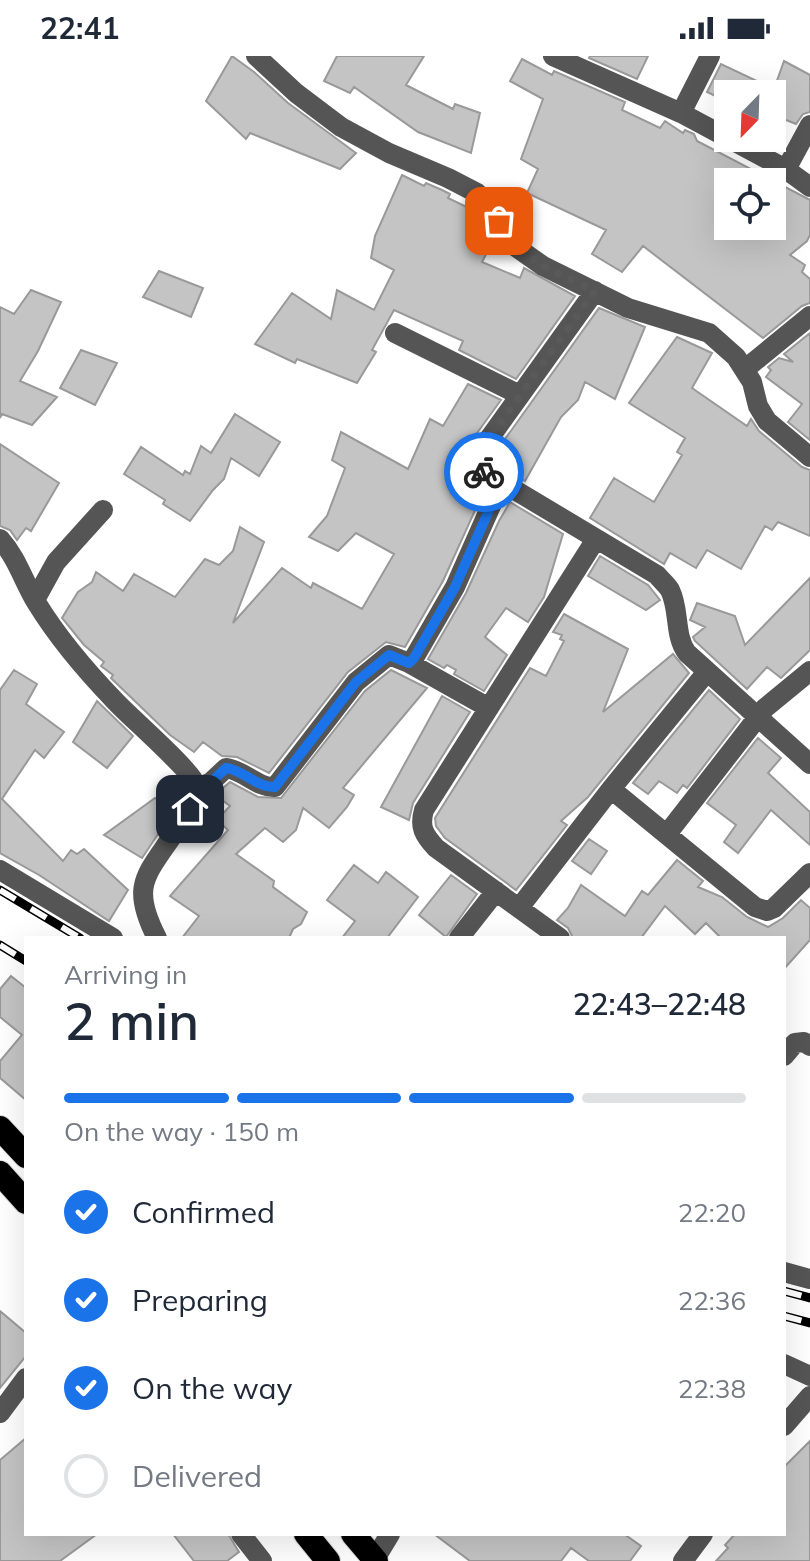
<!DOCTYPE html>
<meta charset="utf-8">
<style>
:root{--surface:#fff;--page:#f2f2f3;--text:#1f2937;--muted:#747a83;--line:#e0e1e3;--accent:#1a73e8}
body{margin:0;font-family:Mulish,sans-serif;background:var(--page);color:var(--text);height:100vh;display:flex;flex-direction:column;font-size:30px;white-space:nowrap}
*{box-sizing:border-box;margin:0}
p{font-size:26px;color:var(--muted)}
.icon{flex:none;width:44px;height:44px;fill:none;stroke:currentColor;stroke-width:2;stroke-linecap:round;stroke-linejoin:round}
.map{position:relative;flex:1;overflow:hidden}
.panel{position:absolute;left:24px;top:880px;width:762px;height:600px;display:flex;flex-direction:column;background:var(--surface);border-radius:0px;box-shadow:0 8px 32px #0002}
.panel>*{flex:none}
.needle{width:52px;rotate:203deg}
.fabs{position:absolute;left:714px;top:24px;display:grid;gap:16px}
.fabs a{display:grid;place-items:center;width:72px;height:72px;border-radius:0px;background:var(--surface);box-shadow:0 8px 32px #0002;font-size:40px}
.pin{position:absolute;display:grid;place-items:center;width:68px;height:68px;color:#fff;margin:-34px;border-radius:16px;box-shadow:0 4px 12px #0006}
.courier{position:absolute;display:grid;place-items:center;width:80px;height:80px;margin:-40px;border:6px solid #1a73e8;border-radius:50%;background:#fff;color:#222;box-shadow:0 2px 10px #0007}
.summary em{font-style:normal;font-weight:600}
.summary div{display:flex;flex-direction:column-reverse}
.summary{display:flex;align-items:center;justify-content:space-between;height:136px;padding:0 40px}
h1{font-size:52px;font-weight:600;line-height:60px}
.bar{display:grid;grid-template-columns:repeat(4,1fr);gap:12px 8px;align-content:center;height:96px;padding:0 40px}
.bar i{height:10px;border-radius:6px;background:var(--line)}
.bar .active{background:var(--accent)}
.bar p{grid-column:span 4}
ol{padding:0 40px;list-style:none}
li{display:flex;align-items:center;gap:24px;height:88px}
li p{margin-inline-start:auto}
li .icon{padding:8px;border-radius:50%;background:var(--accent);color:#fff;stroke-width:4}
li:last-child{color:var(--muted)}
li i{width:44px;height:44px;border:4px solid var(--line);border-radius:50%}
.status{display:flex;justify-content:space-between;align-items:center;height:56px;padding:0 40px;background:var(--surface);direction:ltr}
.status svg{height:22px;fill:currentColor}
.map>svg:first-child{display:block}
.building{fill:#c4c4c4;stroke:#999;stroke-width:2;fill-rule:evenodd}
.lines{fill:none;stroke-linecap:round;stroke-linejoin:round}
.highway-casing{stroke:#dbdbdb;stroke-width:26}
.minor{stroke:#555;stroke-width:20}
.highway{stroke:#000;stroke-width:24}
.rail-casing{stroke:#000;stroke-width:9}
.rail{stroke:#fff;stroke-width:6;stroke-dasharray:18;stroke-linecap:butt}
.done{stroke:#595959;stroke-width:8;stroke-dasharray:0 14.4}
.route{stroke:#1a73e8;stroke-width:10}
</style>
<div class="status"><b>22:41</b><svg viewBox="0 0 49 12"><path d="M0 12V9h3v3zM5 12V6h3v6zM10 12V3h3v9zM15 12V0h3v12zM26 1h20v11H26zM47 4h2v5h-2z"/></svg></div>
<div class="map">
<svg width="810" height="1505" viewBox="0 0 810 1505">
<rect width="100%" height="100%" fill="#fff"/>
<path class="building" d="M232 0 254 16 288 47 356 97 340 113 250 77 246 83 206 45Z
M337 0H424L406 29 453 53 455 48 480 57 471 97 418 76 354 31 350 37 324 25Z
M590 0H648L637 23 589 2Z
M522 3 552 19 554 15 625 46 622 54 660 72 665 65 683 77 685 74 694 78 697 85 810 144V179L807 185 790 199 805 209 802 216 810 223V247L802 250 763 282 643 190 622 216 592 198 606 174 527 137 538 113 521 103 543 43 510 25ZM728 126H772V170H728Z
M784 5 810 19V56L803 58 796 68 776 60 781 51 772 47V38H728V46L707 36 721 8 774 33Z
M402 119 424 130 426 127 442 134 450 138 448 142 479 157 482 162 479 173 494 183 482 206 520 222 524 212 575 240 516 323 459 294 463 285 394 254 372 294 376 296 357 327 297 303 295 307 255 288 292 237 331 263 337 234 374 254 394 214 371 202 375 180Z
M159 215 203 232 191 261 143 241Z
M31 234 61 246 38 295 20 325 57 341 32 369 2 358 0 362V251L14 258Z
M599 252 645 271 615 343 585 326 578 344 561 361 525 425 493 406 495 397Z
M810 277V384L788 366 802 348 766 321 771 314 768 311 779 302 793 306 784 298Z
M677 281 712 297 692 332 747 370 751 363 759 375 802 411 810 414V480L778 466 772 474 765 470 741 513 707 494 696 512 670 497 664 508 590 462 614 422 654 446 682 399 677 396 685 382 629 347Z
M81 294 117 307 95 349 60 332Z
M468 328 501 344 472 384 466 404 452 432 477 450 443 525 405 591 386 586 348 616 269 717 237 701 222 700 203 686 194 696 170 679 111 622 113 619 101 610 104 606 84 589 62 562 78 536 92 526 96 516 123 535 134 518 175 541 205 503 219 509 233 495 240 471 264 486 233 567 282 512 311 532 313 527 362 553 394 498 356 477 338 495 309 481 327 460 345 412 332 404 341 376 408 413 430 363 443 370Z
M235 358 280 386 259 420 231 402 224 423 213 434 190 465 163 448 165 444 124 418 141 391 183 419 185 415 190 418 201 390 211 397Z
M0 388 59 427 31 475 26 472 17 484 10 474 0 470Z
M510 446 563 478 544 541 528 566 506 552 485 581 507 599 484 635 454 618 456 614 447 609 444 612 428 603 466 537 499 465Z
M600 500 648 529 660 544 646 554 588 520Z
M810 522V594L781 622 767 611 747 633 695 585 693 581 705 571 690 564 697 547 735 560 745 589Z
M564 558 628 593 603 656 673 598 689 617 588 741 561 765 567 769 516 834 445 782 436 770 435 762 530 612 546 620 564 585 560 583 562 579 553 576Z
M14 614 37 628 26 648 64 676 44 702 35 694 2 743 63 805 71 794 77 798 84 793 128 834 109 865 39 819 0 797V634Z
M391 614 427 632 343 732 354 739 347 751 329 772 303 752 296 774 283 786 265 772 236 798 274 825 273 831 307 856 301 868 293 873 289 882H182L199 860 170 840 228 774 217 764 230 750 215 739 230 726 258 741 281 742 365 635Z
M709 634 740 663 687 732 683 729 677 737 659 725 648 738 633 727Z
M442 640 470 656 413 747 409 764 381 751Z
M97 645 133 680 107 712 73 686Z
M758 682 781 702 768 717 810 756V789L771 754 738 797 724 786 736 769 707 747Z
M155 742 173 756 142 802 104 779Z
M589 783 607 795 591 818 572 805Z
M677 804 703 825 698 831 722 841 747 861 768 871 783 862 801 844 810 852V884L784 913V882H721L706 867 695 878 665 850 641 882H573L568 872 557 864 568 852 581 829 625 860 642 835 648 839Z
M354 809 378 827 386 816 418 841 387 882H342L355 865 327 844Z
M451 819 477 838 446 881 419 859Z
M11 920 26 932V1044L0 1022V1005L22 979 0 961V933Z
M0 1255 26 1277V1300L0 1332Z
M26 1382V1478H97L60 1505H0V1404Z
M810 1385V1505H716L728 1492 725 1489 735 1478H784V1411Z
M173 1478H228L239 1496 227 1505H194Z
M434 1478H624L641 1490 630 1505H589L571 1492 561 1505H470Z"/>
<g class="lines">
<g class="highway-casing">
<path id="highway" d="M0 1072 26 1100
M0 1117 26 1146
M306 1478 328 1505
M353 1478 376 1505"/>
</g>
<path class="minor" d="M256 0 296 37 341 71 389 97 448 122 477 137 489 149 516 191 543 210 628 252 709 277 736 301 752 326 758 350 767 365 810 401
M553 0 681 57 784 112 790 106 810 69
M681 57 710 0
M784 112 810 131
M595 235 483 391 479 405 483 415 657 519C661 524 667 529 670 534 680 554 674 580 687 597L810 708
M395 277 520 339
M744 314 810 260
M0 483C17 502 23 524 36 546 58 582 87 616 116 646 130 661 193 716 196 729 197 735 194 742 192 747 189 757 183 765 177 773 147 819 129 828 157 882
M35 544 56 506 103 454
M409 607 489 652
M197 733 211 726 226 712C244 714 257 732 275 731L356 626 389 599 409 607 414 602 455 531 502 425
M611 733 755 851 767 855 774 852 810 817
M667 778 765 652 810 615
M0 814 113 882
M519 852 611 733 706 617
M459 882 496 835
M560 882 436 792C424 779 419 771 424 754L596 483
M784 1000 795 987 804 986 810 990
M784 1216 810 1223
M784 1308 810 1320
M0 1357 26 1322
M784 1370 810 1340
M241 1478 262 1505
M375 1503 390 1478
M683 1505 703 1478"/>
<use href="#highway" class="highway"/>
<g class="rail-casing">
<path id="rail" d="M0 834 80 882
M0 889 26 905
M784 1235 810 1242
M784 1260 810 1267"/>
</g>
<use href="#rail" class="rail"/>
</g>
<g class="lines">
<path class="done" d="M484 416 479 405 483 391 595 235 543 210 516 191 499 165"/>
<path class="route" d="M190 753 197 733 211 726 226 712C244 714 257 732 275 731L356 626 389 599 409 607 414 602 455 531 502 425 484 416"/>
</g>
</svg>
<div class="fabs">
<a><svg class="needle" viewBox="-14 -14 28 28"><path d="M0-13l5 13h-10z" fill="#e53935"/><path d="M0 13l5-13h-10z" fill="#747a83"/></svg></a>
<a><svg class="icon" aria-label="locate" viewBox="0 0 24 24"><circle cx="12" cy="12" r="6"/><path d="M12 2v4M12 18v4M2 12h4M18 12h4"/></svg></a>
</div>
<div class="pin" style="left:499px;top:165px;background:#ea580c"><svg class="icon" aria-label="bag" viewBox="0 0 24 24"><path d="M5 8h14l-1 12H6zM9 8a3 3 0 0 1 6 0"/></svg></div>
<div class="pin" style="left:190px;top:753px;background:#1f2937"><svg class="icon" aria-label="home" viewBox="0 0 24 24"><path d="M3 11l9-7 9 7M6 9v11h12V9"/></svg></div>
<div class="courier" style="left:484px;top:416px"><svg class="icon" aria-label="bike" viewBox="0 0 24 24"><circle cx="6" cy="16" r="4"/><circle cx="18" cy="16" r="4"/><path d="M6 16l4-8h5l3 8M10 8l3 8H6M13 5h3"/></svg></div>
<section class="panel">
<div class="summary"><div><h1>2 min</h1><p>Arriving in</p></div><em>22:43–22:48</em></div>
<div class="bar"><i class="active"></i><i class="active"></i><i class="active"></i><i></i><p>On the way · 150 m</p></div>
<ol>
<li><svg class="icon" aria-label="check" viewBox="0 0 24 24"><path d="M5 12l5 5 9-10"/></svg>Confirmed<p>22:20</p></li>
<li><svg class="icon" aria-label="check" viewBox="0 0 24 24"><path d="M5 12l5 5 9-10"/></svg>Preparing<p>22:36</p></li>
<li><svg class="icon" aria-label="check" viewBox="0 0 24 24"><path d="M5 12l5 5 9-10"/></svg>On the way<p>22:38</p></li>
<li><i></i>Delivered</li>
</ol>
</section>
</div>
